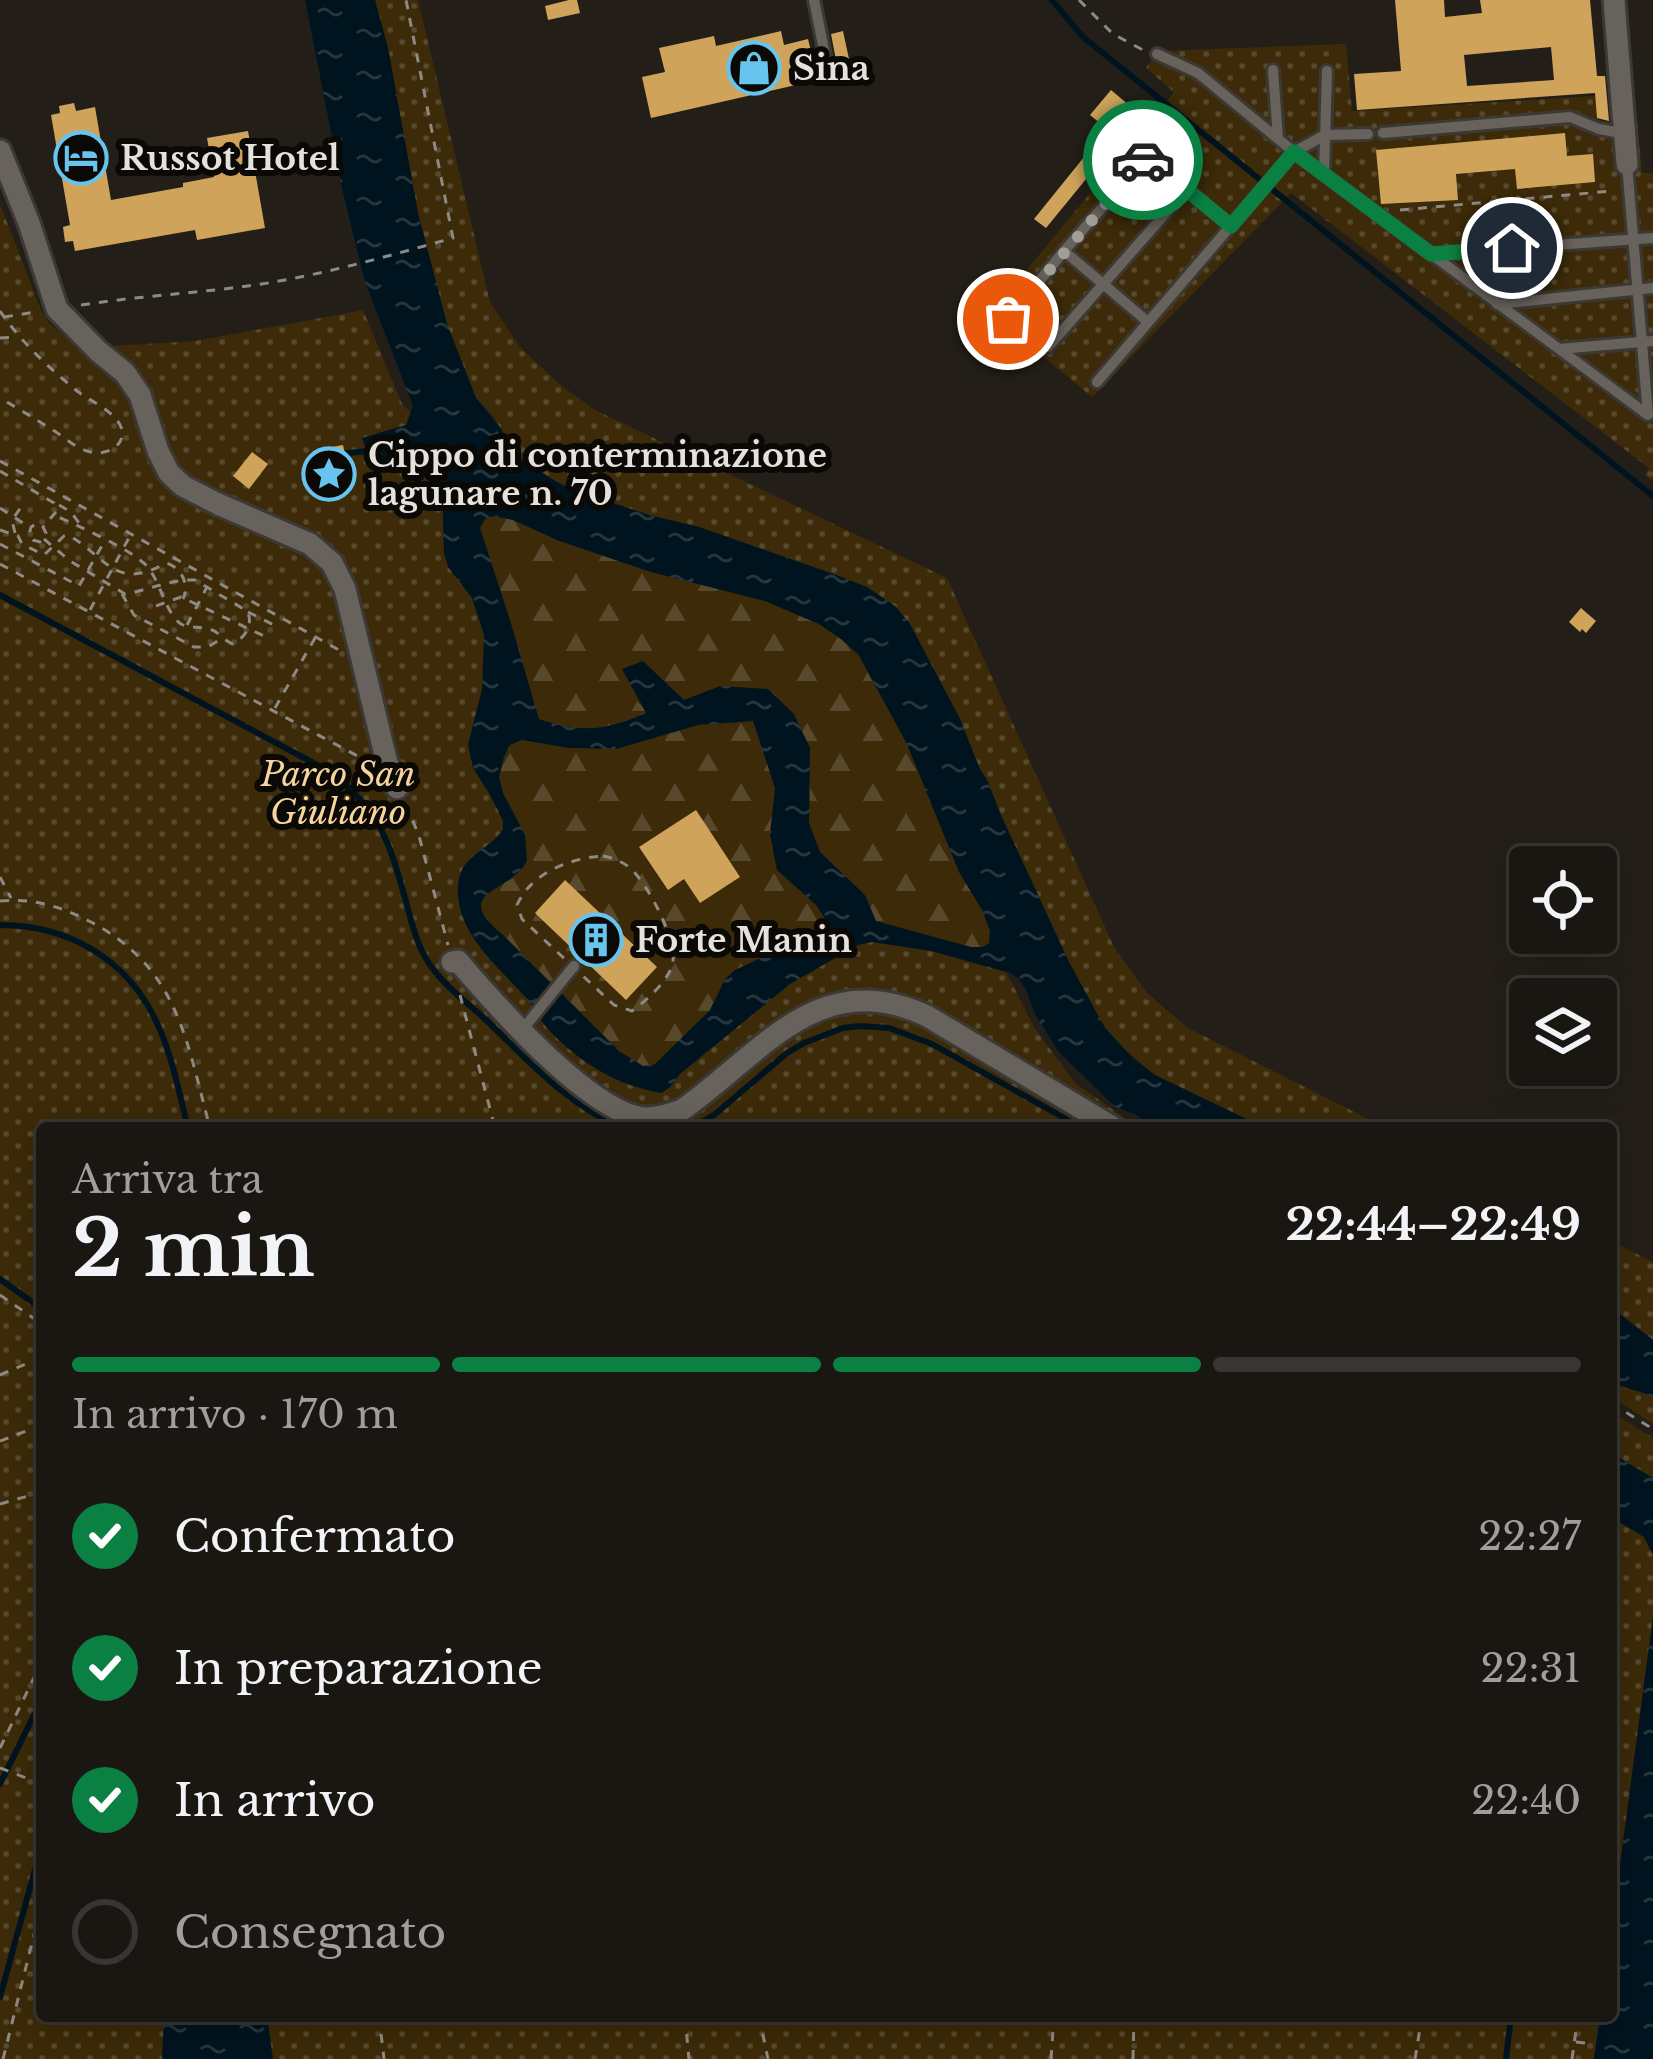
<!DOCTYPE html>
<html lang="it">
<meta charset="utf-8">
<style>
:root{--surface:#1a1712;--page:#272420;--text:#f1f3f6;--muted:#9f9f9f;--line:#383632;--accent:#0b8043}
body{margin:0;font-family:"Libre Baskerville",serif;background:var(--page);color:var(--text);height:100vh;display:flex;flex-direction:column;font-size:45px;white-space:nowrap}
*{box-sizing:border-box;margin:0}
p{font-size:39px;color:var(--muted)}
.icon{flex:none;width:66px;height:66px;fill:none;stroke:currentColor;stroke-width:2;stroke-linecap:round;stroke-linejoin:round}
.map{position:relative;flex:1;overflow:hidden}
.side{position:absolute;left:36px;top:1122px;width:1581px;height:900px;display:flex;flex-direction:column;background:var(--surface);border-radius:12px;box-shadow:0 6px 30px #0003,0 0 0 3px var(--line)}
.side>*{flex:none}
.fabs{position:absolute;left:1509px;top:846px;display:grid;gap:24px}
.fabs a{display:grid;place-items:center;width:108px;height:108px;border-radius:12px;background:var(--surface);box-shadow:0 6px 30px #0003,0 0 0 3px var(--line);font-size:60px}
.pin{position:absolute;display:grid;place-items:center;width:102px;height:102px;color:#fff;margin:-51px;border:6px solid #fff;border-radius:50%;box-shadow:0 3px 12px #0007}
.courier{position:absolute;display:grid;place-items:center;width:120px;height:120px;margin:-60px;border:9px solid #0b8043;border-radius:50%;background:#fff;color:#222;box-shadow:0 3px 15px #0007}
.headline em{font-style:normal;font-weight:800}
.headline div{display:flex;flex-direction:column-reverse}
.headline{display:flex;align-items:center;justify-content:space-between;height:204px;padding:0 36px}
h1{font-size:78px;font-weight:800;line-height:90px}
.bar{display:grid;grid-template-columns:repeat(4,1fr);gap:18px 12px;align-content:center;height:144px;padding:0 36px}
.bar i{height:15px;border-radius:9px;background:var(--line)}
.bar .selected{background:var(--accent)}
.bar p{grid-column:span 4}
ol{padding:0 36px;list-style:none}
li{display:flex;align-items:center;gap:36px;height:132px}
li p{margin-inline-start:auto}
li .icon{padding:12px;border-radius:50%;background:var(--accent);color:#fff;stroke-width:4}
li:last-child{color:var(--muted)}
li i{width:66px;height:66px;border:6px solid var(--line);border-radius:50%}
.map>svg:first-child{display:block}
.grass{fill:url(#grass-dots)}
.forest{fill:url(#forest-firs)}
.water{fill:url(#water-ripples);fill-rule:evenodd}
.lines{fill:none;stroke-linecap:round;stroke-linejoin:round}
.stream{stroke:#00141f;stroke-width:6}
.building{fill:#cfa45a;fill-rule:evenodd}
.service-casing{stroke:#3c3834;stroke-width:16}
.minor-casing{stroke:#3c3834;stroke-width:27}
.path{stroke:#8d8a84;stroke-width:3;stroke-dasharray:9 9;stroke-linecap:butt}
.service{stroke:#67625b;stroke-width:10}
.minor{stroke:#67625b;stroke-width:21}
.done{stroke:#a19e98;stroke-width:12;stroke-dasharray:0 21.6}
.route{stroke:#0b8043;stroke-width:15}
.labels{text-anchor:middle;stroke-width:12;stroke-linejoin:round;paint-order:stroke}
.poi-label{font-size:33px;font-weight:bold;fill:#e5e2dd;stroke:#0a0906;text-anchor:start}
.park-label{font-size:33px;font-style:italic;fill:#f6d49c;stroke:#0a0906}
</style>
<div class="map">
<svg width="1653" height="2059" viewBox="0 0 1653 2059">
<defs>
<pattern id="grass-dots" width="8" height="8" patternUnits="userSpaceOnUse" patternTransform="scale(3)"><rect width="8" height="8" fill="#3c2a08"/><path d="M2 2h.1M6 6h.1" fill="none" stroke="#58492c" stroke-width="1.8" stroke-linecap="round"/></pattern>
<pattern id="forest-firs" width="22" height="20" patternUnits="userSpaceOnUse" patternTransform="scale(3)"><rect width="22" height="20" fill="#3c2a08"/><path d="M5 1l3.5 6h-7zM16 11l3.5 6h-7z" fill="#58492c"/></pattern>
<pattern id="water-ripples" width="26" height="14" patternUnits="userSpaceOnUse" patternTransform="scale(3)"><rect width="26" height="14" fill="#00141f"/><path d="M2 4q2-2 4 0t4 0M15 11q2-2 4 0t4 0" fill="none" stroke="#25363f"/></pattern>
</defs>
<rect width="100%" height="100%" fill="#231f18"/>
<path class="grass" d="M375 0H418L490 302 520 347 558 383 595 410 947 578 1114 947 1147 993 1188 1028 1386 1128H1265L1155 1075 1119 1045 1094 1012 1069 962 1000 813 988 782 979 767 960 719 910 624 896 607 867 587 836 575 699 527 649 515 589 496 545 476 514 455 494 417 476 398 447 324 418 213 388 48Z
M1346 44 1352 111 1595 96 1598 122 1637 119 1642 173H1653V482L1645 475 1649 468 1291 193 1092 397 991 313 1174 92 1146 68 1159 51Z
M0 204 41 310 49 323 78 348 196 341 363 310 402 404 488 492 921 802 1035 1029 1075 1083 1139 1128H42V2016H1600L1594 2059H0Z
M1611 1241 1653 1262V1340L1611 1307Z
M1611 1383 1653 1396V1424L1611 1396Z
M1611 1412 1653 1438V1478L1611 1453Z
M1611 1517 1644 1537 1653 1555V1615L1611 1932Z"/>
<path class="forest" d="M494 516 513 520 557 540 651 572 765 601 819 624 841 639 858 655 907 744 959 872 982 909 990 931 989 943 983 947H971L876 922 865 895 820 852 809 824 810 748 720 686 684 700 642 661 622 669 638 702 647 712C606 731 582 733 539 719L510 620 480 528 485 519Z
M754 721 775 788 770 834 777 870 816 905 832 928 816 944 797 948 725 979 710 1010 655 1064 643 1066 619 1051 502 934C469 906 477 895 514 878L525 835 503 793 499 777 504 757 510 746 522 740 569 748 616 749 698 725Z"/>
<path class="water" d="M305 0H375L388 48 418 213 447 324 476 398 502 430 507 446 514 455 565 487 649 515 699 527 836 575 867 587 896 607 910 624 960 719 979 767 988 782 1000 813 1069 962 1105 1028 1134 1059 1155 1075 1265 1128H1154L1136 1115 1114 1106 1058 1051 1036 1016 1026 990 1018 978 1010 973 931 951 872 942 858 945 790 984 680 1074 670 1087 662 1093C642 1090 618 1082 600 1071 581 1060 557 1041 543 1023 538 1016 534 1007 528 1000 499 967 454 933 458 884 461 854 489 851 503 829V821L490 795 473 768 468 745 482 689 484 635 472 598 448 567 444 553 442 487 434 463H400L373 470 362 438 406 425 413 406 365 282 343 193ZM494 516 513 520 557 540 651 572 765 601 819 624 841 639 859 655 907 744 959 872 982 910 990 931 989 943 983 947H971L876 921 865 895 820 852 809 823 810 748 794 714 768 689 720 686 684 700 643 661 622 669 646 713C605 731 581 733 539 719L510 620 480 528 485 519ZM753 721 775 788 770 834 777 870 816 905 831 928 816 944 775 951 735 970 725 979 710 1010 655 1064 643 1066 619 1051 502 934C450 891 509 894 527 861L525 835 503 793 499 777 504 757 510 745 522 740 569 748 616 749 698 725Z
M1611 1307 1653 1340V1396L1611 1383Z
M1611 1453 1653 1478V1555L1644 1537 1611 1517Z
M1653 1618V2059H1594L1600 2016H1611V1932Z
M164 2016H267L273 2059H162Z"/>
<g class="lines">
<path class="stream" d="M1052 0 1083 37 1653 496
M340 454 375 450
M0 595 308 760C373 796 386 829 405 898 410 916 414 935 422 951 435 979 463 999 485 1019 527 1059 567 1105 622 1128
M0 925C68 925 127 959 156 1021 172 1054 179 1093 188 1128
M691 1128 714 1115 787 1053 804 1043 843 1028 860 1026 889 1028 932 1044 1082 1128
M0 1279 42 1309
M0 1784 42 1699
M0 1997 42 1844
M1506 2059 1511 2016"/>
</g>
<path class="building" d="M569 0H577L580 13 548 20 545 6Z
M1395 0H1444L1445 17 1482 13 1480 0H1590L1597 76H1605L1609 121 1597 118 1595 93 1357 110 1354 74 1401 71ZM1551 47 1554 80 1467 86 1464 55Z
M781 31 784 45 808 39 818 80 651 118 642 77 665 72 659 48 714 36 716 46Z
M843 31 852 73 836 60 831 34Z
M1111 90 1136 111 1116 136 1090 115Z
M74 103 76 111 95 107 111 200 183 187V183L214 177 207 138 248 131 265 228 197 240 195 230 75 251 73 241 65 242 63 227 70 225 51 115 60 113 59 106Z
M1565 133 1567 156 1593 154 1595 182 1517 189 1515 169 1456 174 1458 200 1381 204 1376 150Z
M1097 141 1109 151 1046 228 1034 219Z
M343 445 350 476 334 480 327 448Z
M252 452 268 464 249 489 233 476Z
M1581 608 1596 621 1586 633 1582 629 1580 632 1569 622Z
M696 810 740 877 700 903 684 879 668 890 639 847Z
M565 880 657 967 626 1000 535 913Z"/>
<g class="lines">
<g class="service-casing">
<path id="service" d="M814 0 828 70
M1157 54 1198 73 1294 152 1325 135 1368 134
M1273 70 1278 139
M1383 133 1570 117 1599 129 1626 134
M1324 174 1327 71
M1431 254 1653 238
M1497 304 1653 288
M1008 319 1064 251
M1148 322 1064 251 1147 157 1231 226
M1048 347 1186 190
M1559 349 1653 341
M1097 382 1294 152 1648 415 1627 164
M523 1029 574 966"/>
</g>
<g class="minor-casing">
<path id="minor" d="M1614 0 1627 164
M0 151 29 223 57 309 98 351 125 373 140 395 158 451 169 473 183 486 218 504 310 544 332 563 345 589 386 759 397 788
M452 962 458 961C493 1002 591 1114 645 1118 657 1119 670 1114 682 1110 762 1054 818 965 927 1016L1114 1128"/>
</g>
<path class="path" d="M1079 0 1113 34 1143 50
M1400 210 1612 191
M81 305C139 296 198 293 255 285 323 275 388 256 453 238L406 0
M0 311C21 342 49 368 77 391 89 400 105 407 115 418 135 439 110 459 87 451 76 448 65 438 56 432 37 420 19 409 0 398
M4 317 36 312
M0 338 17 337
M0 461 339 650
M0 471 54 503 56 512 43 527 46 533 40 542 33 540 29 535 31 527 36 524 43 527
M59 505 71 512 82 527
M0 508 29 527
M0 530 18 536 22 544 44 555 64 536 68 535C107 557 115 592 166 563 181 567 190 584 183 599
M15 533 12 520 22 506
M44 539 70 561 125 594C148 590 172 579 195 580L247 611C254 624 245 638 233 644 222 640 219 631 209 629 200 626 190 629 181 624 166 614 160 581 147 566 129 548 78 526 54 515
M0 544 79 586 104 542
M0 564 363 759
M122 594 134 615 194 647H208L221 639
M156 606 181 597 264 636
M90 610 131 534
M248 612 274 625
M187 625 207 587
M275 708 315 638
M406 804 419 836 448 945
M603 856C613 858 621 861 629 867 647 882 676 938 673 961 671 979 646 1001 632 1011L614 1005 522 919 517 905C531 873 570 858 603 856Z
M0 877 11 898
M0 901C32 898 60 906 89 921 178 967 186 1039 210 1128
M460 995 495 1128
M0 1295 42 1324
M0 1375 42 1357
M1611 1403 1653 1429
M0 1441 42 1425
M0 1504 42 1492
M0 1748 42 1661
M0 1768 42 1784
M379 2016 384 2059
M685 2016 689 2059
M759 2016 768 2059
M1576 2042 1594 2044
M3 2059 42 1903
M1051 2059 1054 2016
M1133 2059 1134 2016
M1415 2059 1422 2016
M1572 2059 1578 2016"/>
<use href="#service" class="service"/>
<use href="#minor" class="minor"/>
</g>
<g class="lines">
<path class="done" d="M1008 319 1143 160"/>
<path class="route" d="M1143 160 1147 157 1231 226 1294 152 1431 254 1512 248"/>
</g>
<defs>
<g id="shop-ring" transform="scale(2.7)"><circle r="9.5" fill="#0a0906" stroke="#67c4ef" stroke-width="1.5"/><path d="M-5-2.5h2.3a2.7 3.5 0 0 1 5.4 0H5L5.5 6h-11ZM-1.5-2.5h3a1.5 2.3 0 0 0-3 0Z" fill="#67c4ef"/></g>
<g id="hotel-ring" transform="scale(2.7)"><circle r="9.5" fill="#0a0906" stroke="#67c4ef" stroke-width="1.5"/><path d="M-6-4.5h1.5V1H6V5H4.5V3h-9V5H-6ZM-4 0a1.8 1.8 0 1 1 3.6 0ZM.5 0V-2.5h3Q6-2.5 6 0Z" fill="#67c4ef"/></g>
<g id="sight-ring" transform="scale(2.7)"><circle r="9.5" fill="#0a0906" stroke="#67c4ef" stroke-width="1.5"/><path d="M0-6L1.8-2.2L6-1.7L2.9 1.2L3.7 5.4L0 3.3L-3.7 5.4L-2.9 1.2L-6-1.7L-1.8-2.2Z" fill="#67c4ef"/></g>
<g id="building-ring" transform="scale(2.7)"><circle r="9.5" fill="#0a0906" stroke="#67c4ef" stroke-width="1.5"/><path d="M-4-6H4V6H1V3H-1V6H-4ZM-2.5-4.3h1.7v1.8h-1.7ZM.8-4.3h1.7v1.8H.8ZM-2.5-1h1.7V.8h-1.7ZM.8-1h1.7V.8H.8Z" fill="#67c4ef"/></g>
</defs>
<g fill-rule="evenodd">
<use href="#shop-ring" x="754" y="68"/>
<use href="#hotel-ring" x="81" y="158"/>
<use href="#sight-ring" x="329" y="474"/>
<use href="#building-ring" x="596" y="940"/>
</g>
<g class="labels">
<g class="poi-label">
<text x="793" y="80">Sina</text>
<text x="120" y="170">Russot Hotel</text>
<text x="368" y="467">Cippo di conterminazione<tspan x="368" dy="38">lagunare n. 70</tspan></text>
<text x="635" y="952">Forte Manin</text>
</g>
<g class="park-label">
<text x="338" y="786">Parco San<tspan x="338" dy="38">Giuliano</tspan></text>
</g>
</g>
</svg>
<div class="fabs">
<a><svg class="icon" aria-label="locate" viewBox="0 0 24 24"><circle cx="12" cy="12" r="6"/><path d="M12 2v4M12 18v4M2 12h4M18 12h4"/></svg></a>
<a><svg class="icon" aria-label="layers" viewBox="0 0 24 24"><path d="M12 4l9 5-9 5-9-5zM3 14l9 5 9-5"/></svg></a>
</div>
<div class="pin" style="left:1008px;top:319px;background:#ea580c"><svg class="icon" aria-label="bag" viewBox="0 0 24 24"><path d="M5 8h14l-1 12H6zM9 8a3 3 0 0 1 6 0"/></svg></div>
<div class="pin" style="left:1512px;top:248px;background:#1f2937"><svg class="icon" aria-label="home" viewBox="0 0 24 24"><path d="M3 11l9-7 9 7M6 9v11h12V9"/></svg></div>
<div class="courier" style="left:1143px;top:160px"><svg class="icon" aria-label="car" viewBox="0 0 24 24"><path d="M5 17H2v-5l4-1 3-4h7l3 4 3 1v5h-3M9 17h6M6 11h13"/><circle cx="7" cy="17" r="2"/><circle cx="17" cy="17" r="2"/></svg></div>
<section class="side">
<div class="headline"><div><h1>2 min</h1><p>Arriva tra</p></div><em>22:44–22:49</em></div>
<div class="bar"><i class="selected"></i><i class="selected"></i><i class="selected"></i><i></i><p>In arrivo · 170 m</p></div>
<ol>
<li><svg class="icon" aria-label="check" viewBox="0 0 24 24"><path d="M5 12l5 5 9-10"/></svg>Confermato<p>22:27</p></li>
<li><svg class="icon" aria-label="check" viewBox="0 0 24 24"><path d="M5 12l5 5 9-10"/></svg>In preparazione<p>22:31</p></li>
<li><svg class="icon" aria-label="check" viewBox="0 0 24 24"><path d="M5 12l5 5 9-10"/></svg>In arrivo<p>22:40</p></li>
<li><i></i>Consegnato</li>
</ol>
</section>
</div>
